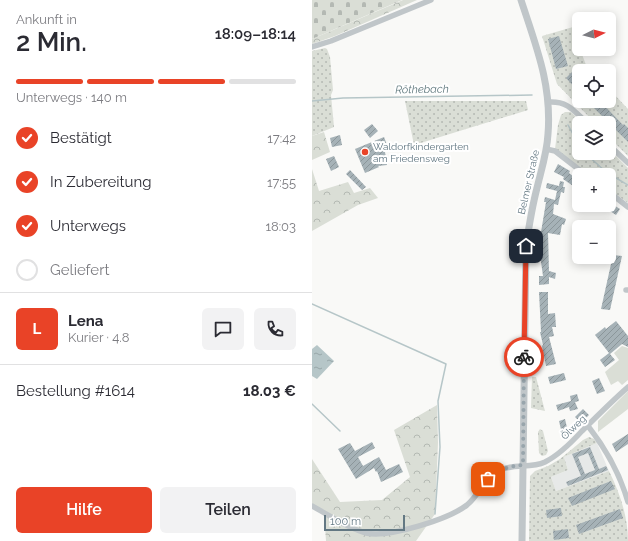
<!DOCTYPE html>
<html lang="de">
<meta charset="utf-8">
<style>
:root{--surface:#fff;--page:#f2f2f3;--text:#2b2b33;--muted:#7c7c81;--line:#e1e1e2;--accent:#e94327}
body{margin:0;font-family:Raleway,sans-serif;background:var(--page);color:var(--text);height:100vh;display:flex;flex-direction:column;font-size:15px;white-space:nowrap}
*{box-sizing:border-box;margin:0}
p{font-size:13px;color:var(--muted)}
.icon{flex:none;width:22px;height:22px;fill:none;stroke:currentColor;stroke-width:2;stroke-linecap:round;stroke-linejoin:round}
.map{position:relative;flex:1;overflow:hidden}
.panel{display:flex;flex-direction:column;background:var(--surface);width:312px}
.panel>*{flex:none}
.needle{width:26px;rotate:84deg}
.tools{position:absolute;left:260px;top:12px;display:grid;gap:8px}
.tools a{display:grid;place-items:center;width:44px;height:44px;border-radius:6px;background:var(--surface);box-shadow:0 2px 10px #0003;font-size:20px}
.scale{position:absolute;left:12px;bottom:10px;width:81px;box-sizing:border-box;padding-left:4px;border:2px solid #637883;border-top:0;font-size:11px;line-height:14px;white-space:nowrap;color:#637883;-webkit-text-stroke:3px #fff;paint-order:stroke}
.pin{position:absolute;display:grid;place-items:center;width:34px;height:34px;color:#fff;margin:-17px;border-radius:8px;box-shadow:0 2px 6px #0006}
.courier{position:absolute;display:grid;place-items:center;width:40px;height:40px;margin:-20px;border:3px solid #e94327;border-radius:50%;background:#fff;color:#222;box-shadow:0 1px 5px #0007}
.headline em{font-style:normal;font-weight:600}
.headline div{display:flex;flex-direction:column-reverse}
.headline{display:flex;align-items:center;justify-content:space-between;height:68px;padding:0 16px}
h1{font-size:26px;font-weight:600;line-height:30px}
.bar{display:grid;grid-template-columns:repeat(4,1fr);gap:6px 4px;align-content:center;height:48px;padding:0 16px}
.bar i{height:5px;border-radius:3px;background:var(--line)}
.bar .on{background:var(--accent)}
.bar p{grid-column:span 4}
.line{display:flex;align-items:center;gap:10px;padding:0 16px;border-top:1px solid var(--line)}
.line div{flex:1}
.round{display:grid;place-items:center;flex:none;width:42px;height:42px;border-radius:6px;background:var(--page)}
ol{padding:0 16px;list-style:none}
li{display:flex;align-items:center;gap:12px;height:44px}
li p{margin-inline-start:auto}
li .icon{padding:4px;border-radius:50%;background:var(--accent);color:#fff;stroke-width:4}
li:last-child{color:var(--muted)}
li i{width:22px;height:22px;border:2px solid var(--line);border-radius:50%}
.action{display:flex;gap:8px;margin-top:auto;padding:8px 16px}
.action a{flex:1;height:46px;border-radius:6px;background:var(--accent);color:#fff;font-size:16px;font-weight:600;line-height:46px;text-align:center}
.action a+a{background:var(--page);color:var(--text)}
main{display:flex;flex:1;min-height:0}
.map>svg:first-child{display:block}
.built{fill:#e7e9e8}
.grass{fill:url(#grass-dots)}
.forest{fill:url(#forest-crowns)}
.cemetery{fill:url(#cemetery-stones)}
.park{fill:#daded6}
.water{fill:url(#water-ripples)}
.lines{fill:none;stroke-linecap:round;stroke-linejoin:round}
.stream{stroke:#b6c6c8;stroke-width:1.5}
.building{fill:url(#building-hatch);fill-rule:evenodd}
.minor{stroke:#c0c6c9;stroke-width:5.5}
.tertiary{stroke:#c0c6c9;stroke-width:7}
.done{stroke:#98a5ac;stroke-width:4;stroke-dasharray:0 7.2}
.route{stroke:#e94327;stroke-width:5}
.poi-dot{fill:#e94327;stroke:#fff;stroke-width:1.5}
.labels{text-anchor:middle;stroke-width:4;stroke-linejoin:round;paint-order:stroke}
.poi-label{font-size:10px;fill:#637883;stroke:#fff;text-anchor:start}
.street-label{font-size:10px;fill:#637883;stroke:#fff}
.water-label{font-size:11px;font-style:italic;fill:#5e777c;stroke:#fff}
</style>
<main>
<section class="panel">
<div class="headline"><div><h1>2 Min.</h1><p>Ankunft in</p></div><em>18:09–18:14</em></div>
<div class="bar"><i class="on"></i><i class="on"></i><i class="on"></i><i></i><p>Unterwegs · 140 m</p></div>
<ol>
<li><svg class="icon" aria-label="check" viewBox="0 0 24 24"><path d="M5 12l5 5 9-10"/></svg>Bestätigt<p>17:42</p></li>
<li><svg class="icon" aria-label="check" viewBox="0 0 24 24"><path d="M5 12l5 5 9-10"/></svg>In Zubereitung<p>17:55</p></li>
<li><svg class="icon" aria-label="check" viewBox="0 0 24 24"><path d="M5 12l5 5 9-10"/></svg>Unterwegs<p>18:03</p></li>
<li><i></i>Geliefert</li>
</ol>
<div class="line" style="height:72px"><b class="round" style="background:var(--accent);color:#fff">L</b><div><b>Lena</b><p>Kurier · 4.8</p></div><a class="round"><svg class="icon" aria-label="chat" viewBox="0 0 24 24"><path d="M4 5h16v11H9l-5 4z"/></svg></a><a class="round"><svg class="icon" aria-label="phone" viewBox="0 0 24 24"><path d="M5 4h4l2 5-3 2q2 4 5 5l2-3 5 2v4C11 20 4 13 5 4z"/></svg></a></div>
<div class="line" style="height:52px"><div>Bestellung #1614</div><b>18.03 €</b></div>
<div class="action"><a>Hilfe</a><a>Teilen</a></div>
</section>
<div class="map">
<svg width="316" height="541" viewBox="0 0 316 541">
<defs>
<pattern id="grass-dots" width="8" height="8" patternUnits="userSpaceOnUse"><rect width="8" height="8" fill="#daded6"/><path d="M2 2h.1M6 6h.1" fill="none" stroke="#b4b9b3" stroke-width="1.8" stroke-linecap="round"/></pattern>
<pattern id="forest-crowns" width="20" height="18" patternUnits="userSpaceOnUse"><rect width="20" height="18" fill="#daded6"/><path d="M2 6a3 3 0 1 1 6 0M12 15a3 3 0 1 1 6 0" fill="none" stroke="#b4b9b3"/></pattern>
<pattern id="cemetery-stones" width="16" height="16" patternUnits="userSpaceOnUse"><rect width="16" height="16" fill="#daded6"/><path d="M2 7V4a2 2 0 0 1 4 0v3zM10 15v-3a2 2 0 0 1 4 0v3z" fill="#b4b9b3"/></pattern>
<pattern id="water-ripples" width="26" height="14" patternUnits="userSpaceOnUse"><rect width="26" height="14" fill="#b6c6c8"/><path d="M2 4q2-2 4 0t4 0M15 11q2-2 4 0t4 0" fill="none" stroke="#98a6a8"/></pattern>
<pattern id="building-hatch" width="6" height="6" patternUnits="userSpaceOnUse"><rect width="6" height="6" fill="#a6b2b7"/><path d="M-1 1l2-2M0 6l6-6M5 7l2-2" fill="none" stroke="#8b969a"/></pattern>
</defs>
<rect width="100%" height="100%" fill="#f9f9f7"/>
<path class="built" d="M285 443 297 471 244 491 239 477 256 470 252 457Z"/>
<path class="grass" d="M261 27 267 45V49H268L274 65 280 71H267V101H297V89L316 109V156L297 137V123H283L245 84 230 36Z
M13 48 15 49 18 57 21 90 19 95 22 127 0 136V51Z
M93 101H214L216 110 102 145Z
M253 112H259L270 123H267V153H297V149L316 168V203L297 189V175H278L243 149 246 125 249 115Z
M220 377H224L233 411 219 408Z
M228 429 231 431 236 451 234 455 230 456 227 453 226 432Z
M277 437 282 439 285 443 252 457 256 470 239 477 244 491 297 471C308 493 316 517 316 541H217L218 476 223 471 236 466 248 459 271 440Z"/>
<path class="forest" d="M91 0H105L23 36 0 44V39Z
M12 132 18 152 0 160V136Z
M0 169 7 191 36 182 42 193 58 188 66 198 46 205 0 231Z
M125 405 126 443 123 514 104 541H14L12 513 0 506V459L28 502 70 500 98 477 82 430Z"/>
<path class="cemetery" d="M0 0H90L0 39Z"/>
<path class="park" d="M310 346 316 348V380L310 385 306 381 299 385 293 372 307 360 302 353Z
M316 391V409L286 432V421Z"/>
<path class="water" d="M5 345 22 361 5 379 0 376V349Z"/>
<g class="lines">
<path class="stream" d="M0 101 31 98 220 95
M256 125 267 145
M273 153 294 172 316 185
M0 304 134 364 126 401 128 447 123 514
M0 404 28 431"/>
</g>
<path class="building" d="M247 36 256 66 244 69 236 39Z
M260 72 267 79V92L254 78Z
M284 101H288L311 125 312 124 316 128V142L279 105Z
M60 124 66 131 58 138 52 130Z
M28 135 30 145 20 147 18 138Z
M72 137 77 150 73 152 75 165 66 166 67 167 53 173 43 149Z
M22 156 27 167 19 171 14 159Z
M246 164 258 171 257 173 267 181V190L251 179 252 177 242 172Z
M38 170 54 187 50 190 34 174Z
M248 181 252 182 251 187H253L252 193 249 192 246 205 242 204 241 214 254 219 252 225 250 224 248 235 236 233 237 271 244 273 243 279 237 277V284L227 285V276H231L229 262V232L234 202H232L233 197 243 200 245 191 234 188 235 183 247 186Z
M297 202 308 209 304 215 289 205H297Z
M301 255 310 256 298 310 289 309Z
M227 292H236V314L243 313 244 327H240L242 336 237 337 244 364 234 366 230 346 231 345 228 332H229Z
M304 321 316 336V347L310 344 298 354 303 360 293 367 288 360 297 353 283 335 293 327 294 329Z
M252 373 254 380 238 384 236 377Z
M287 378 293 391 285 394 280 381Z
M265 394 267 401 263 402 266 409 258 411 257 407 246 411 244 405 259 401 258 396Z
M271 409 277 415 269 423 263 417Z
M253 419 257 436 251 438 247 421Z
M316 434V444L304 452 300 444Z
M60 442 63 448 46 457 51 466 67 457 74 470 87 464 91 472 69 482 65 471 64 472 62 468 44 479 26 449 38 443 43 451Z
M278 447 287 469 294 466 296 470 256 486 254 482 269 476 260 454ZM276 453 283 470 273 474 266 457Z
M299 481 303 489 260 506 256 498Z
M249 508 250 516 235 518 234 510Z
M308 509 311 518 267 534 264 525Z
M256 529 257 538 242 540 241 531Z"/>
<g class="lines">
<path class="minor" d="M0 47 19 41 119 0
M237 102C256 101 262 111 275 123
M297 145 316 163
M234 149 243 151 274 175
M297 192 316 207
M314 290H316
M276 426C294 449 308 474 316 502
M0 506C17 515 35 528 54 533 77 538 137 519 155 505 167 495 172 479 185 471 201 463 218 469 233 462 247 455 259 443 270 431 285 416 300 401 316 387"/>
<path class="tertiary" d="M209 0C224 46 240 85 236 134 235 153 229 171 225 188 220 207 217 226 214 246L210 541"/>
</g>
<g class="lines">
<path class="done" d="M176 479C187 469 197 466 211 465L212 357"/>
<path class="route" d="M212 357 214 246"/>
</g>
<circle class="poi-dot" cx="53" cy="152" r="4"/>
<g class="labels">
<g class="poi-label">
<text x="61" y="150">Waldorfkindergarten<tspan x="61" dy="12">am Friedensweg</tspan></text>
</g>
<g class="street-label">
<text transform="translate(216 182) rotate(-77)" y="4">Belmer Straße</text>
<text transform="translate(261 427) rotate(-44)" y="4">Ölweg</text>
</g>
<g class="water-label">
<text transform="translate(110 89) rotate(-1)" y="4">Röthebach</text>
</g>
</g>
</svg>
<div class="tools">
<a><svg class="needle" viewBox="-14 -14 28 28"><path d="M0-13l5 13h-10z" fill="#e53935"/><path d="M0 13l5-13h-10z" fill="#7c7c81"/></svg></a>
<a><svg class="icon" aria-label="locate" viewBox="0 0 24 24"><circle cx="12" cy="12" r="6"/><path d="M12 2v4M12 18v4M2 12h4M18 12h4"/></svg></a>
<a><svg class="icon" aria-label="layers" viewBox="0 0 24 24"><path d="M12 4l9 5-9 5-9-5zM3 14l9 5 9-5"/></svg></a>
<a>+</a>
<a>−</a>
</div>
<div class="scale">100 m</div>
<div class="pin" style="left:176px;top:479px;background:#ea580c"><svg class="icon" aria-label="bag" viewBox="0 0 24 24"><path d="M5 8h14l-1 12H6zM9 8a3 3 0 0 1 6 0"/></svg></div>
<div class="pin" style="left:214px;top:246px;background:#1f2937"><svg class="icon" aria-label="home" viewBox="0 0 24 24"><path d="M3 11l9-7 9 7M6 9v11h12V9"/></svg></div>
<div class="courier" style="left:212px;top:357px"><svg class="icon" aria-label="bike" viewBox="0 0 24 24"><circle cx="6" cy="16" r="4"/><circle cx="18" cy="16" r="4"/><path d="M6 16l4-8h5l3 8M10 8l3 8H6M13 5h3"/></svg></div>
</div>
</main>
